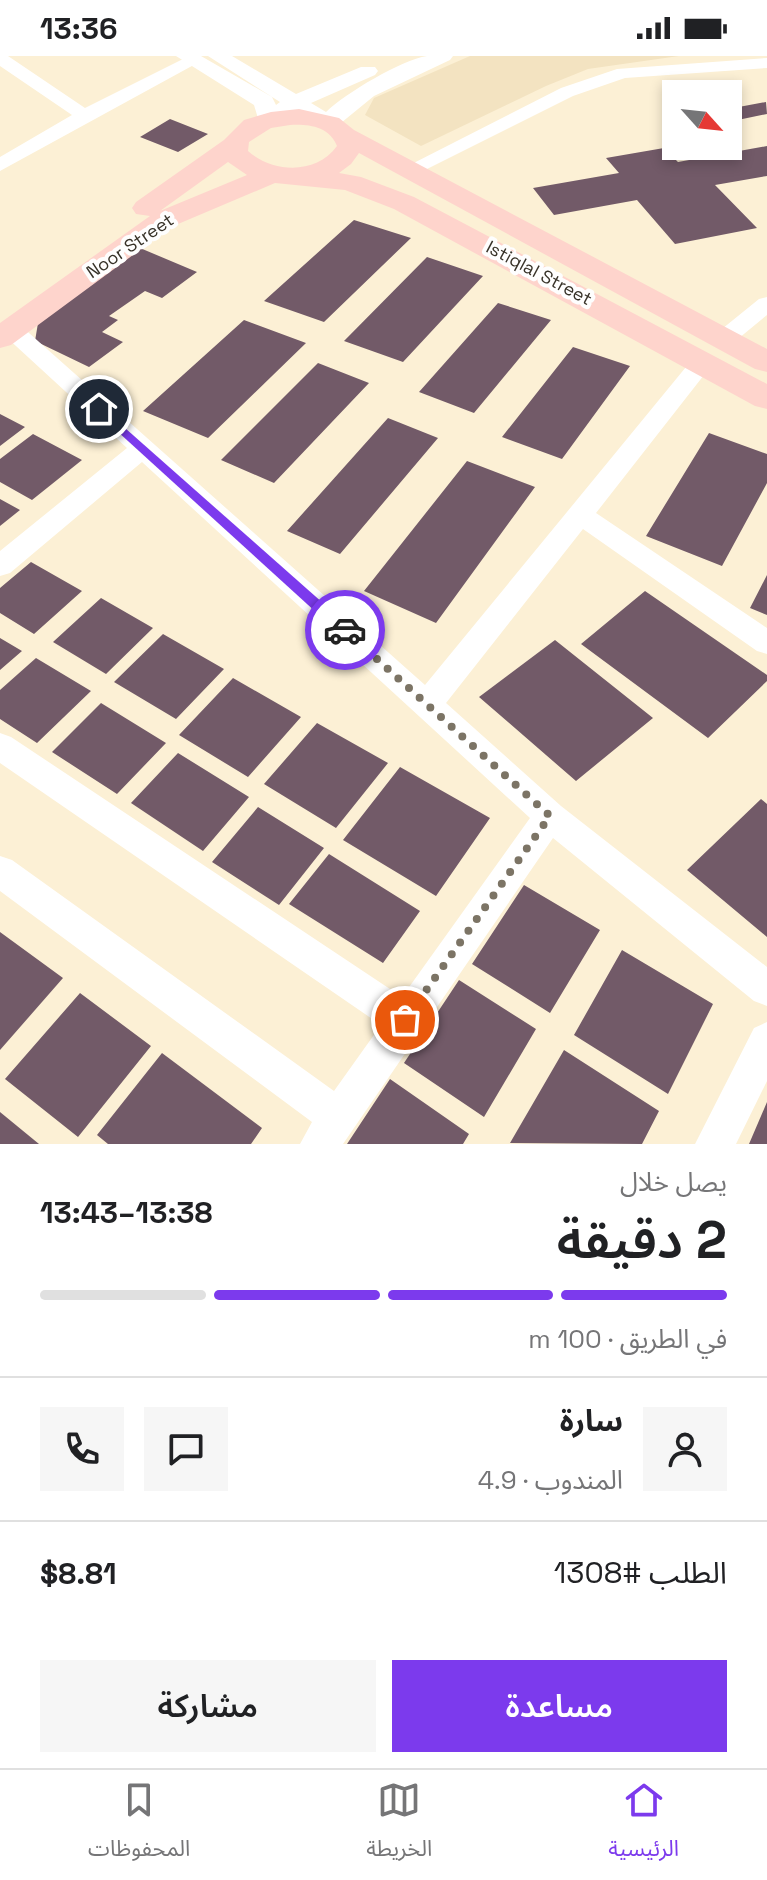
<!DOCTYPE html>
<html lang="ar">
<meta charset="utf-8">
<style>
:root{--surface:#fff;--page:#f6f6f6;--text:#202124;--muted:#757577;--line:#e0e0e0;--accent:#7c3aed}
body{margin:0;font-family:"Space Grotesk","Noto Sans Arabic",sans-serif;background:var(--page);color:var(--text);direction:rtl;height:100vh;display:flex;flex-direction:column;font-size:30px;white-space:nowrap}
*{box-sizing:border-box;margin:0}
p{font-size:26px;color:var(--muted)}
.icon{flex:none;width:44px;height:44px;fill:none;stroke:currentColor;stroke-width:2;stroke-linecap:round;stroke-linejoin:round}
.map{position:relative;height:1088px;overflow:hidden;direction:ltr}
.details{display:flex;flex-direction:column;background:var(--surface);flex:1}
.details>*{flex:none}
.needle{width:52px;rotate:117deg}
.controls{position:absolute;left:662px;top:24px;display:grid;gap:16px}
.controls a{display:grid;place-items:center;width:80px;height:80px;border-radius:0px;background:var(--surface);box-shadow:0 4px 12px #0003;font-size:40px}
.pin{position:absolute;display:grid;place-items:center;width:68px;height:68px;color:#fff;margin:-34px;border:4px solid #fff;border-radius:50%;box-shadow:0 2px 8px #0007}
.courier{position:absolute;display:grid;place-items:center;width:80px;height:80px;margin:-40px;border:6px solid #7c3aed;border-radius:50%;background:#fff;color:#222;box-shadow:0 2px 10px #0007}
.overview em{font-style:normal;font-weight:600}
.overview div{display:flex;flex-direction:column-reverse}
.overview{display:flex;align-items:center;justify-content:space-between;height:136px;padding:0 40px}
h1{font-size:52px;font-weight:600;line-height:60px}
.bar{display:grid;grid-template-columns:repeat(4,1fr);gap:12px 8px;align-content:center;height:96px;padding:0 40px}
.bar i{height:10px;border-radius:6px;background:var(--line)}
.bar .selected{background:var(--accent)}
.bar p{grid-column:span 4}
.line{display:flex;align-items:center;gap:20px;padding:0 40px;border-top:2px solid var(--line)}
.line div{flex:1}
.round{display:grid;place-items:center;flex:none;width:84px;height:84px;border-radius:0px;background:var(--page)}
.cta{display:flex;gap:16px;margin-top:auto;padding:16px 40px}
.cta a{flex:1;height:92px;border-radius:0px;background:var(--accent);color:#fff;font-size:32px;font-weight:600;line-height:92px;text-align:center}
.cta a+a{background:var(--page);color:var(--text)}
.status{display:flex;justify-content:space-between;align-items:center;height:56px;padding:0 40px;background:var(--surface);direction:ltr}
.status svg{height:22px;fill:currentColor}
.dock{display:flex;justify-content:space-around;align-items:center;height:112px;border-top:2px solid var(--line);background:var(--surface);font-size:22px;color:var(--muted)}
.dock a{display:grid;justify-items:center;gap:4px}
.dock .selected{color:var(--accent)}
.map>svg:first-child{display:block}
.built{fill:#f3e3c1}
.building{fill:#725a68}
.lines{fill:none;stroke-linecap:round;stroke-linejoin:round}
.minor{fill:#fff;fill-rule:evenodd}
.tertiary{fill:#fff;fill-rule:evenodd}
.secondary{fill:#fed4cc;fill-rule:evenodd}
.route{fill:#7c3aed}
.done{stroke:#7c7465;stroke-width:8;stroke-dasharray:0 14.4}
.labels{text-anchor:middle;stroke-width:8;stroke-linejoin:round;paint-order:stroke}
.far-street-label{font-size:18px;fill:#373228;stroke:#fefefe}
</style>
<div class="status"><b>13:36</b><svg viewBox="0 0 49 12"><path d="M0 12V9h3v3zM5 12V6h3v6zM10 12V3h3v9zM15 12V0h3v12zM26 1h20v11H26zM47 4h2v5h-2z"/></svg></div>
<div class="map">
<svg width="767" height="1088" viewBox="0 0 767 1088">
<rect width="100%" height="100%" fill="#fcf0d5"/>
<path class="built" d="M470 0H679L588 13 546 30 421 90 365 59 374 42Z"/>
<path class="building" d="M766 46 767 58 728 66V53Z
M170 63 208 78 178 96 140 81Z
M767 90V120L715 129 757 172 675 188 637 144 554 159 533 132 619 117 606 102 664 92 678 106Z
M354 164 411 182 324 266 264 245Z
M140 192 197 216 162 242 145 235 109 260 118 264 102 276 123 286 89 311 35 285 39 261Z
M427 201 483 220 403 306 344 285Z
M498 247 551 264 474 357 419 336Z
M244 264 306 287 208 382 143 355Z
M573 291 630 310 562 403 502 381Z
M318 307 369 327 274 427 221 404Z
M0 358 25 371 0 390Z
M388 362 438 382 340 498 287 475Z
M709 377 767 398V427L722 510 646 480Z
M33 378 82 404 32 444 0 426V403Z
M467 405 535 431 436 567 364 535Z
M0 443 20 454 0 470Z
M31 506 82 535 34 578 0 557V532Z
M767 519V559L750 552Z
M645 535 767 619V625L708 682 581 588Z
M101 542 153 572 106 618 53 586Z
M163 578 224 613 176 663 114 626Z
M0 582 22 595 0 614Z
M555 584 653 662 576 725 479 641Z
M36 602 91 635 37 687 0 663V634Z
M233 622 301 661 248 721 179 679Z
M101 647 166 687 117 738 52 696Z
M317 667 388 707 336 772 264 728Z
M178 697 249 741 203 795 131 747Z
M400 711 490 762 436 840 343 784Z
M761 743 767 748V881L687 814Z
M258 751 324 792 279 849 212 806Z
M329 798 420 855 383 907 289 848Z
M524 829 600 874 550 957 472 908Z
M0 876 63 922 0 994Z
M622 894 713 948 668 1038 574 979Z
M459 924 536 973 484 1061 404 1007Z
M80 937 151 990 78 1081 5 1023Z
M564 994 659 1055 642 1088 510 1087Z
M162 997 262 1072 251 1088H108L97 1079Z
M390 1023 469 1078 463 1088H347Z
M767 1046V1088H749Z
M0 1056 39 1088H0Z"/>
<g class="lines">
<path class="minor" d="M0 0H8L85 52 187 1H199L201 5 0 115V101L72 59 0 10Z
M767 2V12L625 22 573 40 415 119 408 121 398 115 561 32 617 13Z
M767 241V259L733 287H717L714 282 717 277 759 243Z
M12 267 20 269 425 629 695 300H711L715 305 711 310 596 457 767 572V598L757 595 583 473 446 647 561 750 767 911V950L754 945 553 782 343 1088H300L312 1066 0 835V800L12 804 334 1035 381 969 0 707V677L11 681 402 941 530 762 142 406 10 517 0 520V495L127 392 4 279 1 274 4 269Z
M767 966V1025L736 1088H695L754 972Z"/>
<path class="tertiary" d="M176 0H201L272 41 276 49 280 46 208 0H232L296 38 361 11H375L378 15 375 19 311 47 326 56C346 37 401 4 427 0 435 0 445 0 453 0L450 4 374 40 336 71 328 73 295 56 276 69H260L254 49Z"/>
<path class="secondary" d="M299 53 339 62 354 74 767 293V316L755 313 359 97 351 108 339 117 361 121 414 141 767 328V353L755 350 394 153 345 134 275 127 171 171 11 289 0 292V267L150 160 136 158 132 152 136 146 224 84 244 64 271 56ZM290 69C308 68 329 70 337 90 316 119 273 117 248 95L249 86 271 72ZM228 106 247 119 160 155Z"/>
</g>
<path class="route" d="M99 349 350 571V578H340L95 355 94 353Z"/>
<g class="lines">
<path class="done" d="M345 574 550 760 405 964"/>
</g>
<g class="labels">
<g class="far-street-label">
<text transform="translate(130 190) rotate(-34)" y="6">Noor Street</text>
<text transform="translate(539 217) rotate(28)" y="6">Istiqlal Street</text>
</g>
</g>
</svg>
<div class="controls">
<a><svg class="needle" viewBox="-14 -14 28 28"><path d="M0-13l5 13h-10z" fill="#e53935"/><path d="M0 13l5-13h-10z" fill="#757577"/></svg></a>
</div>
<div class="pin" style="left:405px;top:964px;background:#ea580c"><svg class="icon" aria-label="bag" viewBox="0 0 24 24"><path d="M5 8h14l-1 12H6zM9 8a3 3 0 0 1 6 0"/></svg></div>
<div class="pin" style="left:99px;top:353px;background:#1f2937"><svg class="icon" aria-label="home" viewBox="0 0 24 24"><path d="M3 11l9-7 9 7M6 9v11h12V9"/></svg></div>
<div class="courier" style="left:345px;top:574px"><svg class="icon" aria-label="car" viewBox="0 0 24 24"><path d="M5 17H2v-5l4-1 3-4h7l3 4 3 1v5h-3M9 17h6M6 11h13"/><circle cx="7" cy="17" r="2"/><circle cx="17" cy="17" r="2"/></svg></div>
</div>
<section class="details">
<div class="overview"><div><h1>2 دقيقة</h1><p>يصل خلال</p></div><em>13:38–13:43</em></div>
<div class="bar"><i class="selected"></i><i class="selected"></i><i class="selected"></i><i></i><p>في الطريق · 100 m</p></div>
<div class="line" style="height:144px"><a class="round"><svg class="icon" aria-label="person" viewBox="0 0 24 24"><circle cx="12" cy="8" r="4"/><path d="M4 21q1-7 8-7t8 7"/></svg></a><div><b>سارة</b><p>المندوب · 4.9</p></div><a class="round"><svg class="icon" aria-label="chat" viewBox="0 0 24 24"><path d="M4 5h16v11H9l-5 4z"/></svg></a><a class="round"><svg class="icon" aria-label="phone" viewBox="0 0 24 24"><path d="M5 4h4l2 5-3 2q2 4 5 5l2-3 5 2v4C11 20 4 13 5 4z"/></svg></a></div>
<div class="line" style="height:104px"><div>الطلب #1308</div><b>$8.81</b></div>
<div class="cta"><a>مساعدة</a><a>مشاركة</a></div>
</section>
<nav class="dock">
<a class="selected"><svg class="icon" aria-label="home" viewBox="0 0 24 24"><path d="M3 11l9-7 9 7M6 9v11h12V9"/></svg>الرئيسية</a>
<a><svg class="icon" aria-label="map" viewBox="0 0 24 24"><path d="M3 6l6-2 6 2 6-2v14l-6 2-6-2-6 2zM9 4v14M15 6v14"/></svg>الخريطة</a>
<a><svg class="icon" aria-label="saved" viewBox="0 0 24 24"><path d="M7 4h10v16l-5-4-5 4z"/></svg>المحفوظات</a>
</nav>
